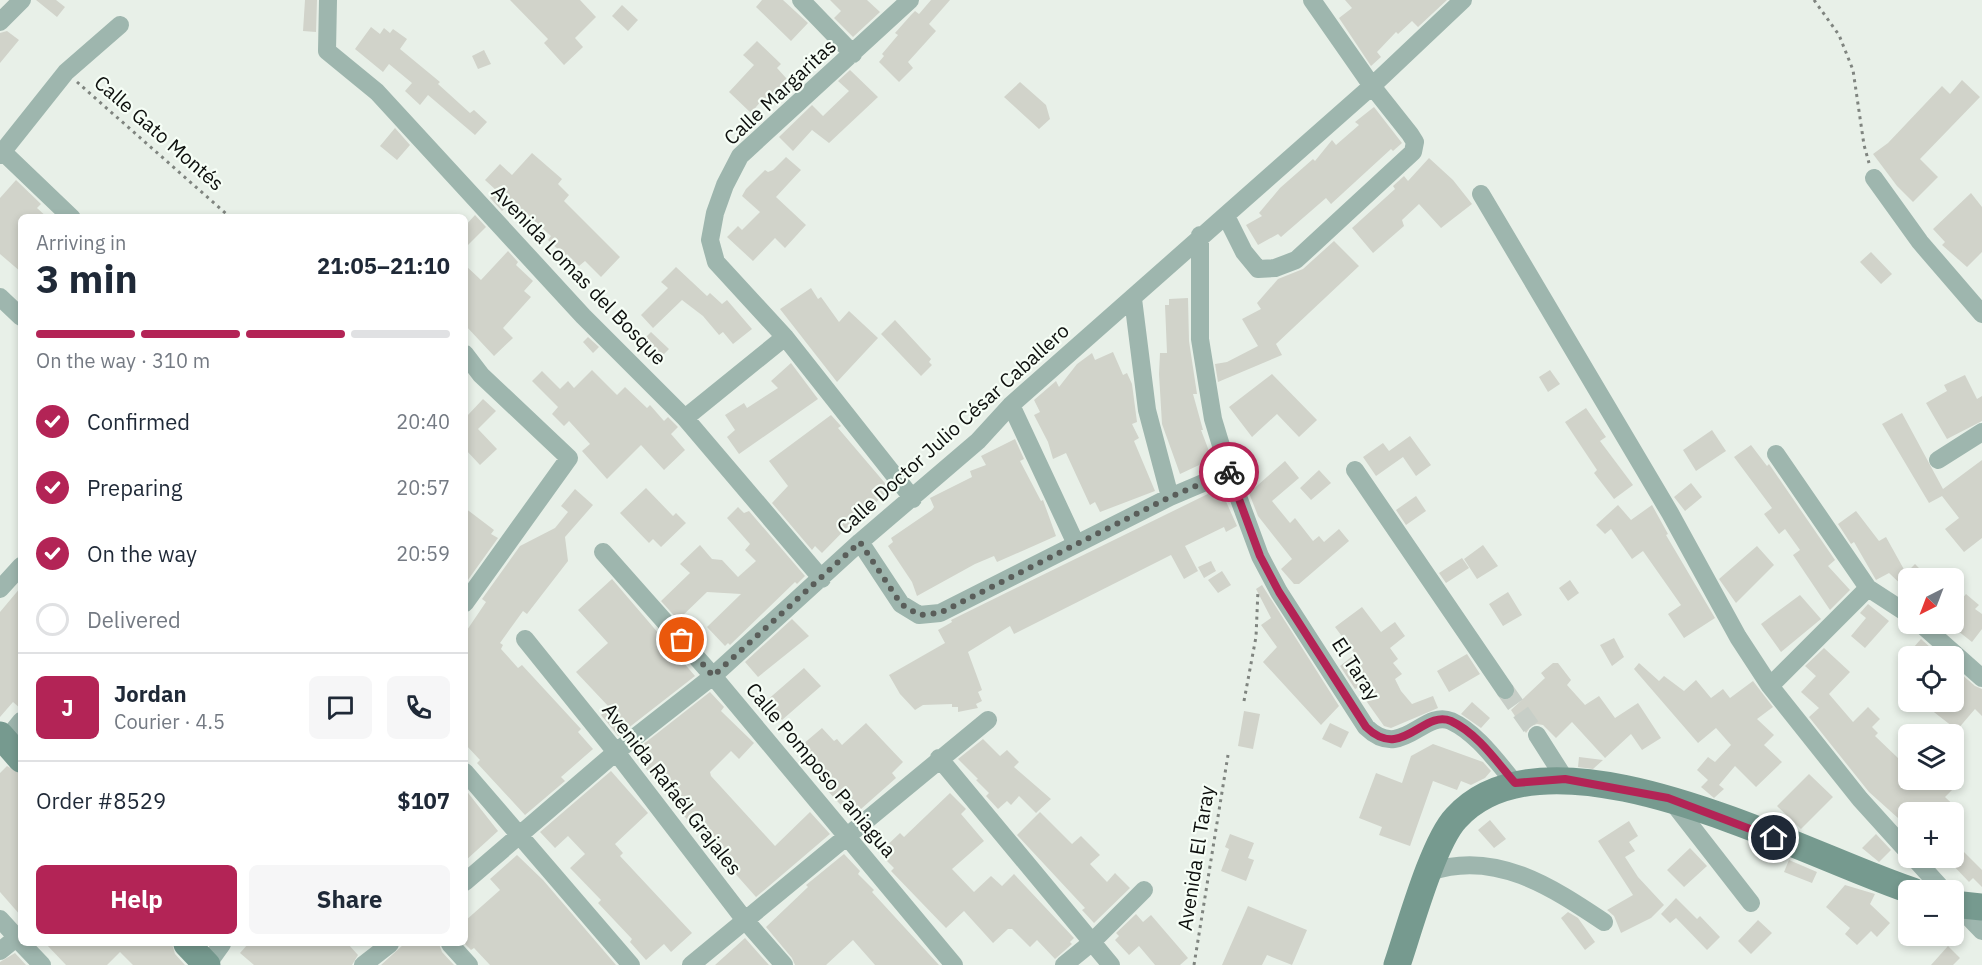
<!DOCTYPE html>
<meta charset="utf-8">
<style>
:root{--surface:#fff;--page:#f6f6f7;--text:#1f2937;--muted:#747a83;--line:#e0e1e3;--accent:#b32456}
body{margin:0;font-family:"IBM Plex Sans",sans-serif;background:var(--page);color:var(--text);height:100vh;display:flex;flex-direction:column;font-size:22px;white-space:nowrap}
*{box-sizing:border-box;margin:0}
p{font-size:20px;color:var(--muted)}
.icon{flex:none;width:33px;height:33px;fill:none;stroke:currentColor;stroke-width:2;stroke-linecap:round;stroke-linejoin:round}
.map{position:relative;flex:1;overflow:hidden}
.details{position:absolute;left:18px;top:214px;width:450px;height:732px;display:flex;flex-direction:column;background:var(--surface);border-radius:9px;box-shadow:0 3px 9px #0003}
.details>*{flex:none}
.needle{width:39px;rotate:222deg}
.fabs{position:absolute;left:1898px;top:568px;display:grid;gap:12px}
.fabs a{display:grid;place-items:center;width:66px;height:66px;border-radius:9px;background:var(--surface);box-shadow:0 3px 9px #0003;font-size:30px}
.pin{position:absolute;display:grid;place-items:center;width:51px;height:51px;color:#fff;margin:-26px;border:3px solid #fff;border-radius:50%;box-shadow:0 2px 6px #0007}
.courier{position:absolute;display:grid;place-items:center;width:60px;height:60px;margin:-30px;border:4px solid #b32456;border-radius:50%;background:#fff;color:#222;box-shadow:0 2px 8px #0007}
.head em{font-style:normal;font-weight:800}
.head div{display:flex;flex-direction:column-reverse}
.head{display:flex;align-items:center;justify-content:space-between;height:102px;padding:0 18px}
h1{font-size:39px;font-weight:800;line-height:45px}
.bar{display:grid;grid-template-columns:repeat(4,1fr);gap:9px 6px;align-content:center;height:72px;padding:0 18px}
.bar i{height:8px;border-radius:4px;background:var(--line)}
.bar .current{background:var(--accent)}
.bar p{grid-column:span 4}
.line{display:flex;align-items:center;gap:15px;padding:0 18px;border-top:2px solid var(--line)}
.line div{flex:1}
.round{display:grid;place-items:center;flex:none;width:63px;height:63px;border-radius:9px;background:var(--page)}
ol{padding:0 18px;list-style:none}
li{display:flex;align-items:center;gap:18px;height:66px}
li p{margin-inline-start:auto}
li .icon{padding:6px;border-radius:50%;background:var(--accent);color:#fff;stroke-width:4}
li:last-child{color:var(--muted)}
li i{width:33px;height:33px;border:3px solid var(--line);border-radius:50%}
.primary-button{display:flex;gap:12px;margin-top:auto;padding:12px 18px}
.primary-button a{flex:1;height:69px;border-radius:9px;background:var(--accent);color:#fff;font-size:24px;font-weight:800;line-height:69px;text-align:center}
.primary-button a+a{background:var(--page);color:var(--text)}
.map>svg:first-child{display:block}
.building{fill:#d1d3ca}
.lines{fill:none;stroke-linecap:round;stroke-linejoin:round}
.street-tunnel{stroke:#c7cec7;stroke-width:18;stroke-dasharray:18 9;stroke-linecap:butt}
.path{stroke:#7f847f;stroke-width:3;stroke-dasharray:3 4.5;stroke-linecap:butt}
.street{stroke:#9eb6ae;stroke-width:18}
.secondary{stroke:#769a8f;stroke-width:27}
.done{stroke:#5a5e5a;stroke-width:6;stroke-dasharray:0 10.8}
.route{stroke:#b32456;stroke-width:8}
.labels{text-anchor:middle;stroke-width:4.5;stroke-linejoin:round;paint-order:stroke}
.street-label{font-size:20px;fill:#0d0f0d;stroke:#f6fef6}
</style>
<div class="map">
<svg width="1982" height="965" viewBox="0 0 1982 965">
<rect width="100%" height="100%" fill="#e8f0e8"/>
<path class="building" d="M36 0H56L65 7 57 17Z
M305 0H317L316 32 303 31Z
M510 0H580L596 17 575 38 583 47 564 65 544 43 548 39Z
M762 0H783L808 23 791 41 756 7Z
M830 0H867L880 12 853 37 834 18 841 11Z
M931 0H950L929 24 936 31 908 62 913 68 899 82 879 62 884 56 882 54 898 35 895 33 911 15 915 11 919 14Z
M1345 0H1447L1418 27 1412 21 1398 34 1396 32 1377 52 1381 57 1371 66 1339 18 1352 8Z
M622 5 638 20 628 31 612 16Z
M371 27 380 34 384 28 390 33 393 29 407 39 400 49 440 82 438 84 470 113 474 110 487 122 475 135 428 95 420 105 405 91 412 83 389 64 383 72 355 49Z
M7 31 19 40 0 63V33Z
M757 41 781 64 777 68 796 89 785 99 780 95 769 107 762 100 751 113 729 92 754 65 743 55Z
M484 50 491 64 478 69 472 56Z
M850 70 878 97 829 143 812 130 793 151 779 137 812 105 823 116 849 91 838 81Z
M1962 80 1980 97 1920 159 1938 177 1913 202 1897 186 1873 154 1888 143 1942 86 1950 94Z
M1020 82 1046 105 1050 119 1039 129 1004 97Z
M1374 107 1402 143 1393 151 1391 149 1331 204 1326 198 1281 237 1278 234 1258 245 1246 225 1262 216 1259 213 1280 188 1313 159 1315 161 1332 140 1336 145 1359 125 1355 122Z
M395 128 410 145 397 160 380 146Z
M532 153 562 179 558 184 569 195 564 201 620 257 601 277 585 261 579 266 567 254 565 256 548 240 551 236 527 214 524 217 510 203 502 211 490 198 497 191 485 180 500 164 512 175Z
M786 157 801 170 776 197 806 225 785 248 775 238 753 261 727 237 738 226 742 230 760 212 742 196 746 189 765 170 768 172 773 170Z
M1429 158 1453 180 1472 204 1441 228 1419 204 1402 220 1404 226 1373 253 1352 228 1395 189 1393 186 1404 176 1408 181Z
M16 180 41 204 37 208 48 218H21V272L0 254V198Z
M1971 193 1982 207V252L1967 267 1942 245 1945 242 1933 229Z
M475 215 486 227 465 248V226Z
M1334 241 1359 266 1276 344 1282 355 1218 382 1215 364 1227 362 1258 346 1242 319 1261 309 1257 303 1278 279 1303 269Z
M508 251 518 262 516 265 533 281 524 291 531 297 503 328 513 338 494 356 465 325V265L481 280Z
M1871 252 1892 274 1881 284 1860 262Z
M676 267 707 296 710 293 722 304 727 300 752 329 733 344 723 332 719 335 703 316 682 300 653 328 641 315 668 288 661 282Z
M811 288 818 299 821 297 839 322 849 311 878 338 837 382 780 309Z
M1188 298 1189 341 1197 394H1193L1203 430H1201L1212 459 1180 474 1162 424 1159 374 1160 353H1167L1165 305H1169V299Z
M895 320 931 359 929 362 932 365 921 376 881 334Z
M651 332 669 349 654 364 636 347Z
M588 337 599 347 593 353 583 342Z
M1113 352 1123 375 1127 373 1132 384 1137 422 1132 424 1139 438 1134 441 1155 491 1100 512 1095 502 1090 505 1066 453 1053 459 1048 442 1034 415 1040 412 1034 400 1056 381 1059 387 1077 364 1092 353 1095 360Z
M791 363 818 399 739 454 727 437 735 430 725 415 744 403 747 408 778 388 771 381Z
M592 370 617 395 625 387 647 408 650 405 664 421 668 417 678 427 671 434 685 450 664 470 641 445 607 479 582 451 590 444 569 421 564 426 552 414 558 407 532 381 542 371 560 389 568 381 574 388Z
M1550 370 1560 384 1548 392 1539 377Z
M1272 374 1317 420 1299 437 1277 414 1252 437 1229 407Z
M1965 375 1977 399 1982 396V421L1947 439 1926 403 1947 391 1944 385Z
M483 399 496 411 478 429 497 449 480 465 465 449V414L467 416Z
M1586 408 1606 437 1600 441 1633 485 1614 499 1594 473 1597 470 1565 422Z
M1902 413 1943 489 1982 460V538L1964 552 1945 529 1959 518 1942 496 1929 503 1882 424Z
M831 415 841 426 838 428 890 489 874 504 872 502 822 553 815 546 812 550 772 503 788 486 769 461Z
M1712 430 1726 451 1696 471 1683 450Z
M1410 436 1431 465 1416 476 1403 457 1376 476 1363 457 1383 443 1389 451Z
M1015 439 1024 459 1020 461 1041 501 1043 500 1056 536 997 562 994 556 975 564 917 596 912 582 888 546 893 542 891 538 932 510 934 507 930 498 972 477 970 471 986 465 981 456Z
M1751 445 1767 466 1769 464 1835 560 1828 566 1850 590 1830 610 1793 555 1800 550 1785 529 1779 534 1764 514 1772 508 1734 457Z
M1285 461 1299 478 1272 501 1290 523 1295 518 1313 541 1319 536 1324 542 1339 529 1349 541 1299 584H1294L1281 569 1292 559 1258 516 1249 493Z
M1319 470 1331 483 1311 500 1300 488Z
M1691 483 1702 497 1685 511 1674 497Z
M646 488 673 516 676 513 686 523 661 547 653 539 649 543 620 513Z
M1220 488 1237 526 1226 532 1224 527 1185 546 1198 571 1184 579 1171 555 1014 634 1010 626 981 644 968 652 982 690 978 692 982 701 976 704 978 708 958 712V707H952V704L923 705 915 710 900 694 889 675 945 643 938 630 952 622 951 620Z
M575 489 593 505 565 537 568 561 527 614 523 611 500 643 503 645 501 649 518 668 522 665 581 729 578 732 593 749 561 777 565 781 525 815 477 763 480 760 465 744V633L486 602 482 599 520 546 555 528 568 512 561 506Z
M1416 496 1426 511 1406 525 1396 510Z
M1618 505 1631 520 1652 505 1668 534 1666 535 1715 618 1684 638 1668 614 1681 605 1643 551 1632 559 1611 529 1605 534 1596 525Z
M738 507 744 513 749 511 805 576 797 584 795 582 730 645 728 643 725 646 707 627 741 594 707 592 678 620 661 601 690 573 680 564 700 545 712 559 722 560 738 577 756 561 745 550 750 544 727 518Z
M465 508 494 530 491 534 498 538 465 584Z
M1856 511 1879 541 1886 537 1906 573 1915 564 1930 579H1908V591L1889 573 1876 580 1854 542 1851 544 1838 524Z
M1483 545 1498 566 1477 579 1464 559Z
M1757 546 1774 565 1736 603 1719 579Z
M1462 558 1469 568 1446 583 1439 573Z
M1211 561 1216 571 1204 578 1198 567Z
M1222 571 1231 585 1218 593 1208 580Z
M612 579 695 676 618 736 601 715 609 707 576 672 608 643 578 610Z
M1570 580 1579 593 1568 601 1559 588Z
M1262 585 1339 706 1321 725 1263 662 1277 647 1261 625 1271 618 1256 589Z
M21 587V709L13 702 0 717V612Z
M1508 592 1522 615 1503 626 1489 604Z
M1966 594 1979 605 1975 609 1982 614V629L1972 642 1953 627V610Z
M1800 595 1821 619 1781 652 1761 624Z
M1868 604 1889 621 1865 648 1851 636 1866 618 1860 613Z
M1362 607 1381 632 1395 622 1405 636 1390 648 1398 659 1393 663 1402 674 1395 679 1401 691 1412 704 1433 696 1438 708 1391 728 1384 726 1357 688 1355 689 1340 666 1355 654 1335 627Z
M792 619 809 636 758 677 745 662Z
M1614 638 1624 657 1612 666 1600 645Z
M1921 639 1941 657H1905Z
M1824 648 1850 672 1829 694 1853 722 1868 707 1880 719 1872 727 1878 733 1875 736 1898 758 1908 747V780H1947L1954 788 1945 797 1962 813H1908V827L1869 792 1809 717 1819 708 1801 692 1816 676 1805 666Z
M1467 654 1480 674 1449 692 1437 671Z
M1553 663H1558L1571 680 1567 685 1585 705 1599 696 1615 718 1638 703 1661 738 1642 750 1631 734 1605 758 1572 722 1556 738 1543 725 1537 724 1531 726 1526 733 1511 710 1545 678 1541 673Z
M1639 663 1659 681 1664 676 1684 691 1696 680 1711 698 1723 689 1730 698 1753 681 1773 707 1757 719 1774 735 1764 745 1782 762 1756 787 1735 766 1719 785 1724 789 1714 798 1701 787 1708 780 1697 770 1708 757 1715 762 1731 745 1716 728 1698 743 1634 669Z
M1953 667 1975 686 1982 689V716L1975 709 1957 730 1930 709 1931 708 1925 702H1953Z
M804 668 821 686 782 720 765 702Z
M710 692 724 707 721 711 754 743 739 759 731 751 710 772 711 776 775 846 810 812 830 834 756 897 677 808 679 806 632 753Z
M1472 702 1490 718 1481 728 1461 714Z
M1244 711 1260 714 1253 749 1238 746Z
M866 723 903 762 892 773 896 778 852 817 824 787 830 781 826 777 828 775 802 745 822 728 834 741 837 739 842 745Z
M1330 723 1349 732 1341 748 1322 739Z
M983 739 1000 756 1007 750 1019 762 1014 767 1051 799 1036 813 1019 796 1011 805 1007 801 998 809 986 796 989 793 976 780 978 779 958 759Z
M1433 744 1483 762 1491 771 1485 778 1471 785 1461 781 1457 790 1433 781 1410 846 1379 835 1382 827 1359 818 1376 773 1402 783 1411 756Z
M1579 757 1603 760 1593 769 1578 767Z
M7 766 21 774V916L0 892V773Z
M611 771 648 813 615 844 623 853 620 856 692 933 671 952 664 944 646 960 630 942 632 939 598 903 601 900 570 868 585 854 568 836 555 848 540 832Z
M1809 774 1833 797 1801 829 1777 806Z
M465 789 498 831 465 861Z
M950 793 966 809 961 814 984 841 952 869 974 892 991 876 1002 886 1014 874 1074 938 1070 942 1072 944 1055 959 1037 940 1030 947 1012 929H1008L993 943 964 911 946 928 891 871 894 868 879 853 900 833 904 837Z
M1040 812 1072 844 1081 836 1100 855 1090 864 1107 882 1115 873 1130 888 1094 923 1082 910 1085 908 1017 835Z
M1490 820 1506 839 1494 848 1478 830Z
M1629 821 1638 836 1629 842 1635 851 1625 857 1638 877 1664 905 1651 918 1621 933 1614 916 1607 910 1633 895 1598 841Z
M1230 834 1254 843 1248 858 1254 860 1246 881 1221 871 1229 849 1225 847Z
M1876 834 1891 850 1879 862 1862 848Z
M1953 841 1982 870V887L1973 878 1969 882 1950 862 1953 858Z
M1690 848 1707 866 1684 887 1667 870Z
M844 854 860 871 858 874 874 890 872 892 939 965H875L853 940 826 965H795L792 958 766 927 808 887 806 885Z
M517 855 543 880 616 965H490L474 948 471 950 465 944V921L500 890 490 879Z
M1789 860 1817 872 1812 883 1784 872Z
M1845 885 1875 894 1870 904 1890 923 1877 937 1871 931 1857 945 1845 934 1850 928 1826 907Z
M1676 898 1697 919 1700 916 1720 937 1707 950 1676 918 1670 923 1661 914Z
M1248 906 1307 930 1292 965 1267 955 1262 965H1222Z
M1568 912 1578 918 1595 942 1585 950 1561 918Z
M1136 914 1143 922 1151 915 1188 958 1180 965H1155L1139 946 1129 955 1115 940 1119 936 1116 933Z
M1758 920 1772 933 1751 954 1738 941Z
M745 938 769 965H715Z
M46 944H172L175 954 185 965H133L120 952 107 965H66Z
M248 944H348L358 955 352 965H254L240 953Z
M404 944H439L442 952 454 965H381Z
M1948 946 1960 958 1953 965H1931Z
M15 953 26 965H0V962Z"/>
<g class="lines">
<path class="street-tunnel" d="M1505 690 1537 735"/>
<path class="path" d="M1814 0 1839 35 1853 70 1864 145 1869 163
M77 82 231 218
M1244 701 1256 637 1258 590
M1194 965 1228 755"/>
<path class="street" d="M328 0 327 51 377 92 583 316 685 418 822 579
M801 0 853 54
M910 0 740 156 725 185 715 213 710 240 716 262 785 337 913 499
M0 22 22 0
M3 152 72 218
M0 155 66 72 120 25
M1874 178 1920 242 1982 314
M1481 194 1670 513 1738 637 1770 686 1860 799 1908 852
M1226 216 1244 252 1258 269 1275 268 1296 260 1413 152 1415 142 1410 134 1372 86 1312 0
M1200 235V339L1213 419 1229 472 1260 556 1279 592 1366 727C1402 762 1423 709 1451 721 1477 733 1497 762 1515 783
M0 297 21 317
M1133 299 1147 410 1170 497
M465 354 481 375 569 458 465 603
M1011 405 1076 544
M685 418 785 337
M1776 454 1868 588 1908 614
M1938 460 1982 432
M1355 470 1505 690
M860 542 901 604 919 615 940 613 1170 497 1229 472
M603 552 713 676 954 965
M0 589 21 566
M1921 624 1982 678
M525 639 616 752 744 919 784 965
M1770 686 1868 588
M1537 735 1565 779
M5 741 21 721
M939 758 1111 965
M465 772 631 965
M1670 799 1751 903
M1914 858 1944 891
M1430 872C1495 849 1553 888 1604 922
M465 882 616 752 713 676 860 542 978 441 1011 405 1372 86 1463 0
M1954 902 1982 931
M0 919 21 942
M22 944 42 965
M450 944 469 965
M0 951 21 934
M207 965 222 944
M363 965 390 944
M691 965 988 720
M1064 965 1091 943 1144 890"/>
<path class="secondary" d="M0 735 21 759
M1953 904 1982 907
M187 944 207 965
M1397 965C1409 930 1433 842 1456 818 1550 714 1805 856 1913 891"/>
</g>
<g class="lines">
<path class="done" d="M682 640 713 676 860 542 901 604 919 615 940 613 1170 497 1229 472"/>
<path class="route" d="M1229 472 1260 556 1279 592 1366 727C1402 762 1423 709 1451 721 1477 733 1497 762 1515 783L1565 779 1668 798 1774 838"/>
</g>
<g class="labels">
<g class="street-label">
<text transform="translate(780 92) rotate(-43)" y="7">Calle Margaritas</text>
<text transform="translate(159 133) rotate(41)" y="7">Calle Gato Montés</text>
<text transform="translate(579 275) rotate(46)" y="7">Avenida Lomas del Bosque</text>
<text transform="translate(953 429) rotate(-42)" y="7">Calle Doctor Julio César Caballero</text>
<text transform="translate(1356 669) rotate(57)" y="7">El Taray</text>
<text transform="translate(821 770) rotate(50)" y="7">Calle Pomposo Paniagua</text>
<text transform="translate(672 789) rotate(52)" y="7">Avenida Rafaél Grajales</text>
<text transform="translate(1196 858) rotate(-81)" y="7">Avenida El Taray</text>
</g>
</g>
</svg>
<div class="fabs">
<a><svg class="needle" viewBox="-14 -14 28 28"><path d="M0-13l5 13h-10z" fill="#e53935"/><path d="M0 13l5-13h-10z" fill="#747a83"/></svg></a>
<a><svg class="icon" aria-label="locate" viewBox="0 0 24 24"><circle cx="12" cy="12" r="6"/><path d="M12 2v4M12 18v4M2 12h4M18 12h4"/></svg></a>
<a><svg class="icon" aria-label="layers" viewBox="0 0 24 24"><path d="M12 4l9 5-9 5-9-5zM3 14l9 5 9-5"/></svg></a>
<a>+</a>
<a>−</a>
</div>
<div class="pin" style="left:682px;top:640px;background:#ea580c"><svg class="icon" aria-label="bag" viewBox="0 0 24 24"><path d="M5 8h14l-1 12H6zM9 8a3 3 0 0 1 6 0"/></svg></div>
<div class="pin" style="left:1774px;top:838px;background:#1f2937"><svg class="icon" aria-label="home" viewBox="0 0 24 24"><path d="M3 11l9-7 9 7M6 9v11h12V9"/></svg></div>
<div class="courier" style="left:1229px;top:472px"><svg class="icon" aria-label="bike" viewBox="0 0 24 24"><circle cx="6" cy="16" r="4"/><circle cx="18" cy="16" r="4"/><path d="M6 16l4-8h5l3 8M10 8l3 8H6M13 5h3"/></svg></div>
<section class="details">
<div class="head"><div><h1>3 min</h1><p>Arriving in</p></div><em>21:05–21:10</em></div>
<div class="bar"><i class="current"></i><i class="current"></i><i class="current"></i><i></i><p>On the way · 310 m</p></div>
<ol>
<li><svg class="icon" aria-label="check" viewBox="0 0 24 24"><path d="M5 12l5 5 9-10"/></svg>Confirmed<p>20:40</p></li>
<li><svg class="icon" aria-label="check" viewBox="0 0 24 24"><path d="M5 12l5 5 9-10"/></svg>Preparing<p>20:57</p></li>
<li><svg class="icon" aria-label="check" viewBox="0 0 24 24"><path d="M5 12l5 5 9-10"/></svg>On the way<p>20:59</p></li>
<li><i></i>Delivered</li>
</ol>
<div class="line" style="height:108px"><b class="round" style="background:var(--accent);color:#fff">J</b><div><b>Jordan</b><p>Courier · 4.5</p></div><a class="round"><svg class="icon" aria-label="chat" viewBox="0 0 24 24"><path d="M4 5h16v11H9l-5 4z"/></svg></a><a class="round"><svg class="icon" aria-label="phone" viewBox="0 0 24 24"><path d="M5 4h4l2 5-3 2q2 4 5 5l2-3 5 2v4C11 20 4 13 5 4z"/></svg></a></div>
<div class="line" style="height:78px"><div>Order #8529</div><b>$107</b></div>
<div class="primary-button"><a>Help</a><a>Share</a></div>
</section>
</div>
